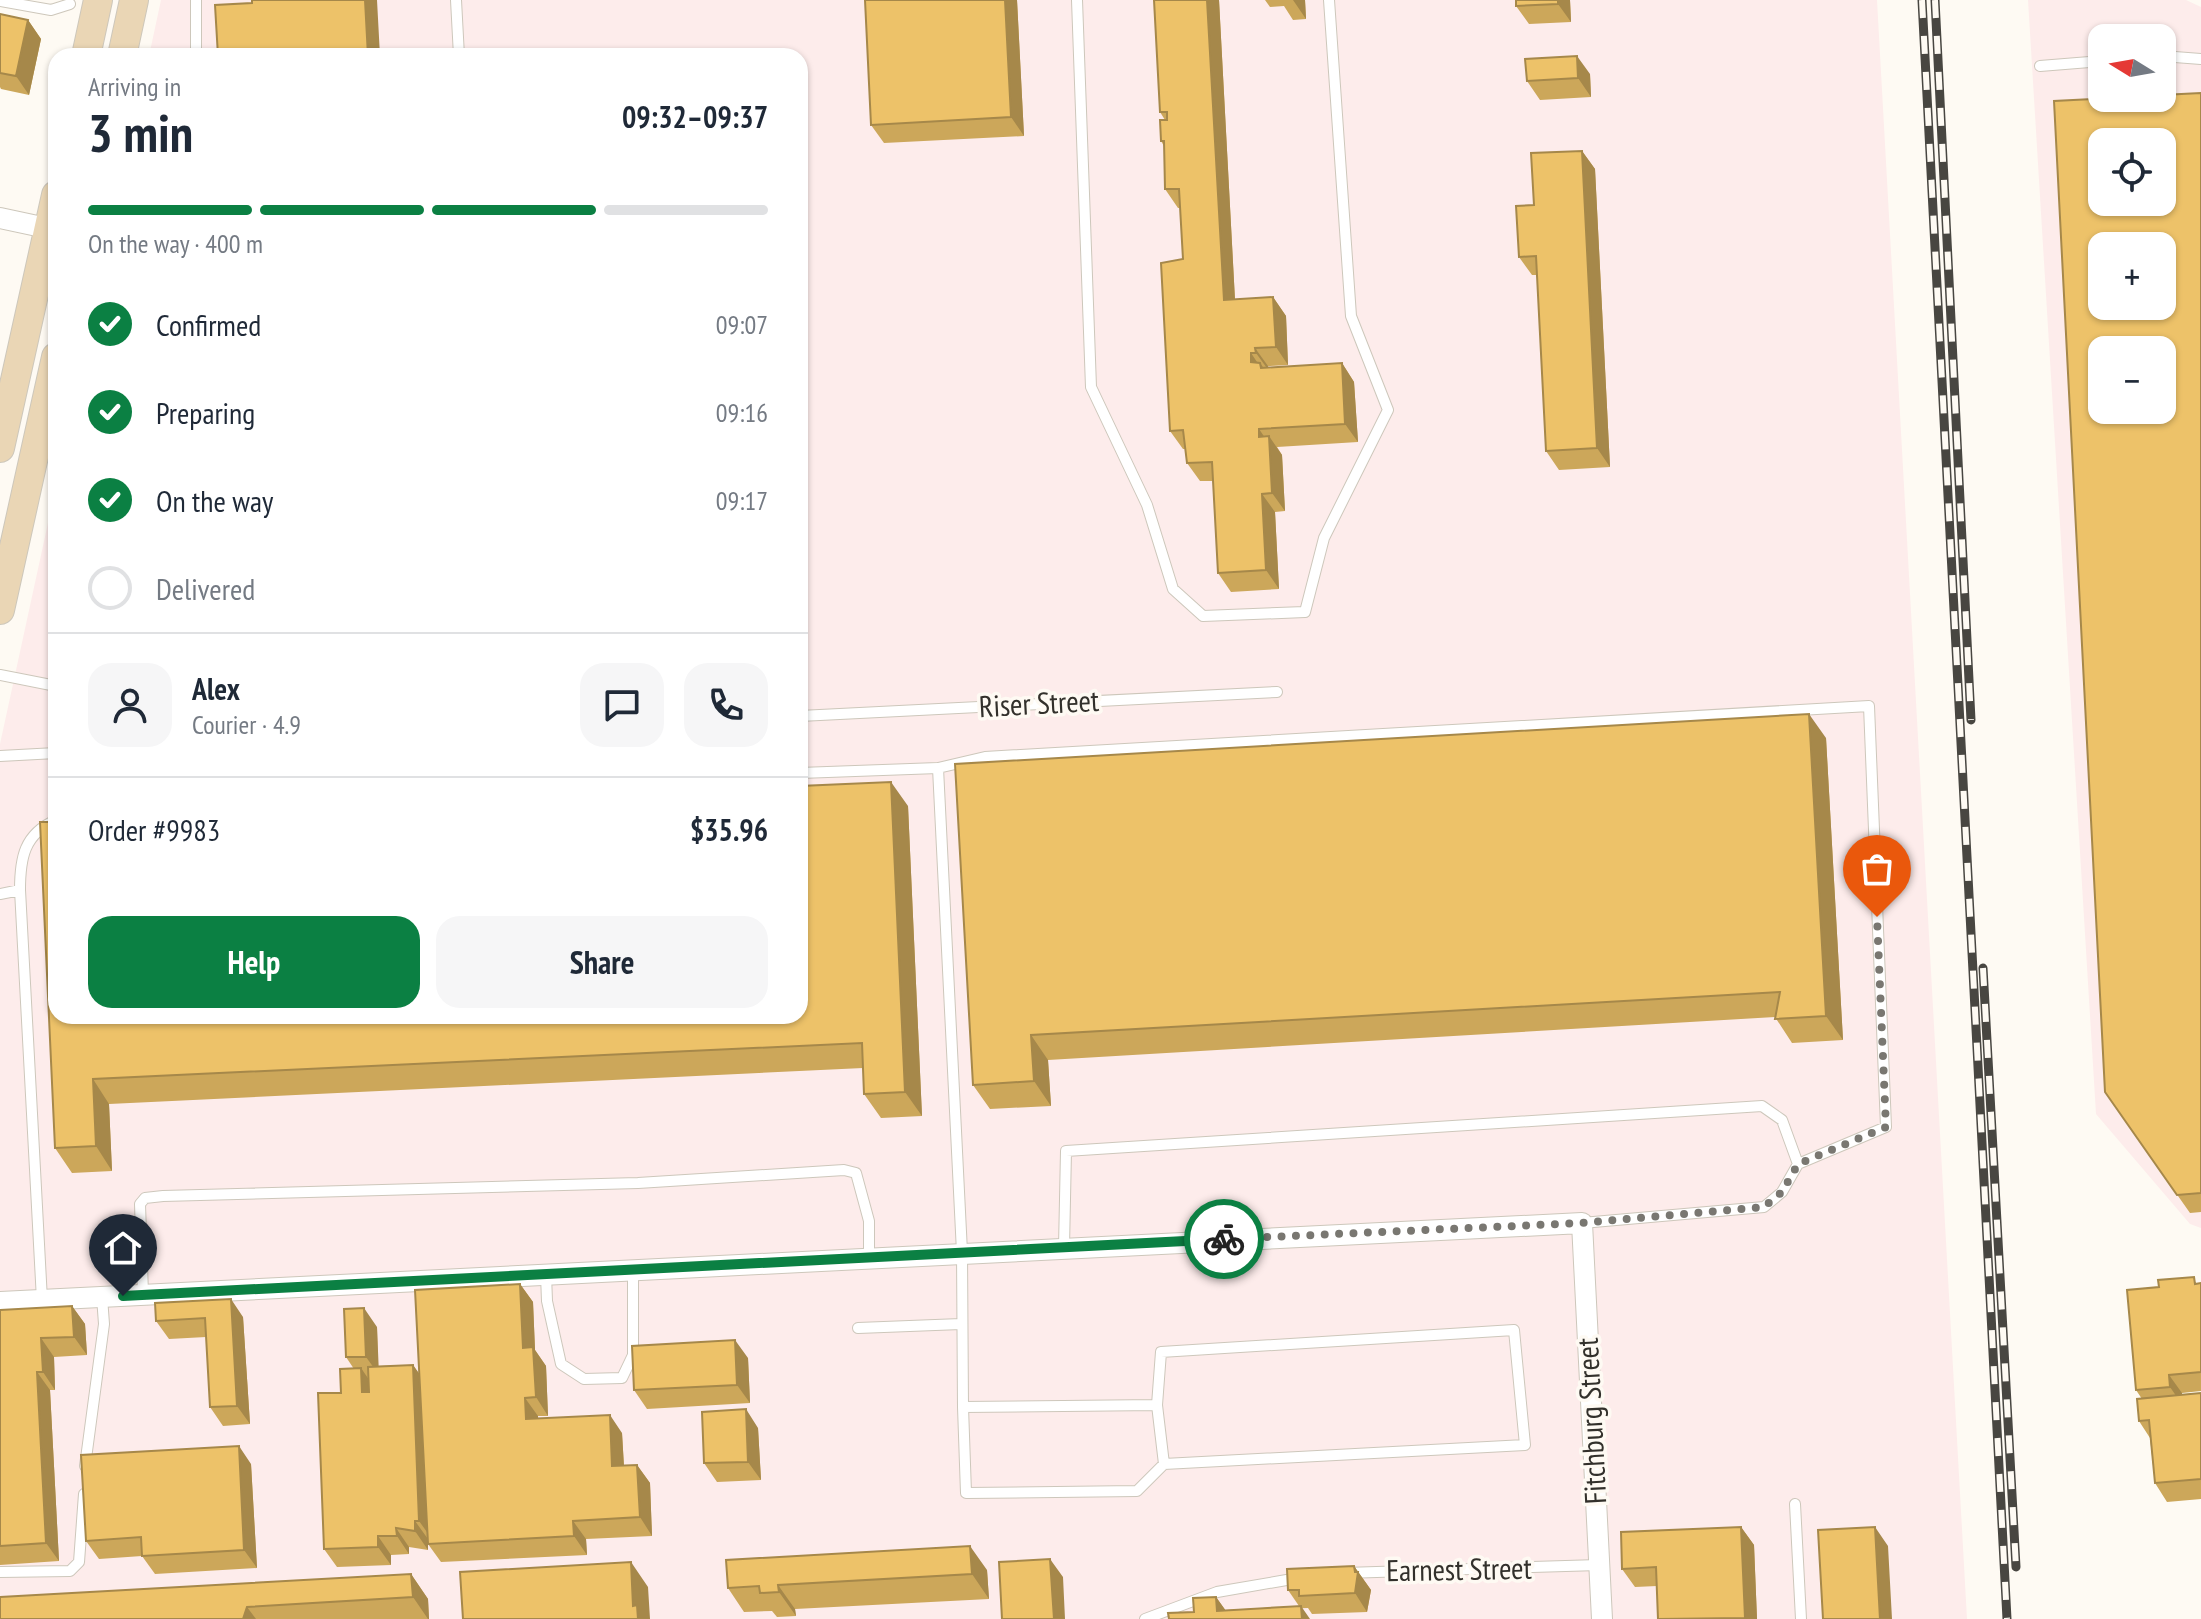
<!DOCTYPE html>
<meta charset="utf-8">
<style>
:root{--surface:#fff;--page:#f6f6f7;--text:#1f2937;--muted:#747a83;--line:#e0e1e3;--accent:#0b8043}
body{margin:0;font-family:"PT Sans Narrow",sans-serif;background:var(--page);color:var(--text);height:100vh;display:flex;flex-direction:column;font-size:30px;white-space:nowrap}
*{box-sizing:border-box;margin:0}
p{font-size:26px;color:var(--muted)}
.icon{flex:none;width:44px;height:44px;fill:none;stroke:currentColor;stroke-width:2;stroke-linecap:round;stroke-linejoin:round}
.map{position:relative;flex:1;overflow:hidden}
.drawer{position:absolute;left:48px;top:48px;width:760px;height:976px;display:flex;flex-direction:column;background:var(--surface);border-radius:24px;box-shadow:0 2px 6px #0004}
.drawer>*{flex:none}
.needle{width:52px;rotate:281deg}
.controls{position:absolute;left:2088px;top:24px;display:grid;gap:16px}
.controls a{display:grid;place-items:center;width:88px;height:88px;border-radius:16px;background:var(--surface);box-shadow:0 2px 6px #0004;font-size:40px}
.pin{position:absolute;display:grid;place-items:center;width:68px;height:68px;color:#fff;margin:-82px -34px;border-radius:50% 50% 50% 0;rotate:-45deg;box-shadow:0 0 8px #0007}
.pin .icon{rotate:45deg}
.courier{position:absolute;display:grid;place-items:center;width:80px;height:80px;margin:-40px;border:6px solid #0b8043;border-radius:50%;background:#fff;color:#222;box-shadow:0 2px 10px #0007}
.summary em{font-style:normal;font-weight:700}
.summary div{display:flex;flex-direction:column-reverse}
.summary{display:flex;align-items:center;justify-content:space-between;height:136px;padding:0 40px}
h1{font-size:52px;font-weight:700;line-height:60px}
.bar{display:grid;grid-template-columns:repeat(4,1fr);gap:12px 8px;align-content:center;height:96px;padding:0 40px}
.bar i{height:10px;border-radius:6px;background:var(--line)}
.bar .current{background:var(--accent)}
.bar p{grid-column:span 4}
.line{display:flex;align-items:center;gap:20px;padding:0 40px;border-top:2px solid var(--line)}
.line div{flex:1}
.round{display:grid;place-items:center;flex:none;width:84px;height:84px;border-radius:24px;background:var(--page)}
ol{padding:0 40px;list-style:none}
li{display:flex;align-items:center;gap:24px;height:88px}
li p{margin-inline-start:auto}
li .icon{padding:8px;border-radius:50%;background:var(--accent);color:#fff;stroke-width:4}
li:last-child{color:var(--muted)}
li i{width:44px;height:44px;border:4px solid var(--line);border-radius:50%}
.action{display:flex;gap:16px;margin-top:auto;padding:16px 40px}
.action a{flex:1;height:92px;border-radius:24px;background:var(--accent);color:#fff;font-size:32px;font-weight:700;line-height:92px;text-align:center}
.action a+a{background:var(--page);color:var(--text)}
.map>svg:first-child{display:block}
.industrial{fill:#fdeceb;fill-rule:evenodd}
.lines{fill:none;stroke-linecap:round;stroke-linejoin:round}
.lane-casing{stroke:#cdc7bb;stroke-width:12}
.street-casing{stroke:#cdc7bb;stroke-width:22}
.secondary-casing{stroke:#cdc7bb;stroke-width:30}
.lane{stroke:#fff;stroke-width:10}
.street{stroke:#fff;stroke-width:20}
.secondary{stroke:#ead6b5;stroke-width:28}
.rail-casing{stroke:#484641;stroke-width:9}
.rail{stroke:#fefaf3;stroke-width:6;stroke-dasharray:18;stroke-linecap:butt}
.wall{fill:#cca75a}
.shaded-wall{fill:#a6884a}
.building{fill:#edc269;stroke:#a6884a;stroke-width:2;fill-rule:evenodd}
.done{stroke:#797771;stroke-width:8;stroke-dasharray:0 14.4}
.route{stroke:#0b8043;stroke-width:10}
.labels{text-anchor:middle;stroke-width:7;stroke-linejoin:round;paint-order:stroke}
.street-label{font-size:30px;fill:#32302b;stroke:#fefaf3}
</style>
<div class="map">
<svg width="2201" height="1619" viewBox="0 0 2201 1619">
<rect width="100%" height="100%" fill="#fefaf3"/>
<path class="industrial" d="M161 0H1877L1967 1619H0V744L56 486V1016H800V56H149Z
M2028 0H2186L2201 7V1228L2190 1224 2096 1114ZM2102 38H2162V98H2102ZM2102 142H2162V202H2102ZM2102 246H2162V306H2102ZM2102 350H2162V410H2102Z"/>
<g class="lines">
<g class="lane-casing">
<path id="lane" d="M456 0 459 56
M1077 0 1091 387 1147 505 1173 589 1203 616 1305 612 1324 538 1388 410 1351 316 1329 0
M0 1 51 10 70 4
M196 56V0
M2162 56 2201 59
M2040 66 2102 61
M0 675 56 686
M800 716 1277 692
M0 756 56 753
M800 773 938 768
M20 890C20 858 24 834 56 820
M0 894 20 890 42 1300
M1064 1247 1066 1151 1762 1106 1782 1120 1798 1164
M546 1275 547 1301 561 1364 584 1379 622 1378 633 1355V1271
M143 1294 140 1204 145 1198 163 1196 638 1183 844 1170 856 1173 869 1221V1256
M858 1328 961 1324
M1157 1405 1164 1464 1525 1445 1514 1330 1161 1352 1157 1405 963 1407 962 1252 938 768 985 757 1869 706 1886 1127 1798 1164 1782 1192 1764 1207 1582 1223
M963 1407 966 1493 1137 1491 1164 1464
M85 1466 104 1324 102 1297
M1795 1504 1801 1619
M0 1572 70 1571 79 1562 84 1494
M1345 1573 1599 1565
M1145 1619 1217 1592 1298 1578"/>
</g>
<g class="street-casing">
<path id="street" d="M0 218 56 230
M0 1302 1582 1223 1602 1619"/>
</g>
<g class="secondary-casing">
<path id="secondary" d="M86 56 98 0
M122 56 134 0
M0 448 56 195
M0 610 56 357"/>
</g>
<use href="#lane" class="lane"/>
<use href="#street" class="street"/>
<use href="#secondary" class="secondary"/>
<g class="rail-casing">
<path id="rail" d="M1922 0 2007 1619
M1935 0 1971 720
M1983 968 2016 1567"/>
</g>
<use href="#rail" class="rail"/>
</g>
<path class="wall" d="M1017 0 1024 136 884 143 871 125Z
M1219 0 1235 300 1273 297 1286 316 1288 365 1268 366V368L1342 363 1354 382 1358 442 1277 447 1282 455 1285 511 1275 512 1279 589 1231 592 1218 573 1213 481H1200L1187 463 1185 449H1183L1170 431 1183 259 1180 208H1178L1165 189 1164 146 1161 141 1165 120 1160 112Z
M1265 0H1305L1306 19 1293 20 1284 6 1270 7Z
M1516 0H1570L1571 22 1529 24 1516 6Z
M0 14 28 20 41 39 29 95 1 89 0 87Z
M1590 74 1591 97 1540 100 1527 81Z
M2201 93V1212L2190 1213 2105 1092Z
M1582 151 1595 169 1610 467 1559 470 1546 451 1537 275H1532L1519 257 1534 205Z
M1826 738 1843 1040 1792 1043 1775 1017 1048 1060 1051 1106 990 1109 973 1085 955 764Z
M908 806 922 1116 881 1118 864 1094 863 1068 109 1104 112 1171 72 1173 55 1148 40 822Z
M2201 1283V1391L2182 1393V1395L2201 1393V1499L2167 1502 2155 1483 2150 1438 2139 1421 2142 1399 2136 1390 2199 1284Z
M520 1284 533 1302 535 1350 546 1366 548 1416H538V1419L622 1433 624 1466 637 1465 650 1483 652 1536 586 1539 587 1555 441 1562 428 1544V1539V1550L409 1547V1554L391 1555V1565L337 1567 324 1549 341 1393 354 1369 346 1357 377 1327 378 1366 413 1365 419 1374Z
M155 1303 243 1317 250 1424 223 1426 210 1407 206 1337 169 1339 156 1321Z
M72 1306 85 1324 87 1355 54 1357 55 1390H50L59 1561 0 1565V1310Z
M748 1358 750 1403 647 1409 634 1390Z
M758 1428 761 1480 717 1482 704 1463Z
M251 1464 257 1568 155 1574 142 1556 99 1559 86 1541Z
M1741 1527 1754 1545 1757 1619H1658L1657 1586 1635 1587 1622 1569Z
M1354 1566 1371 1590 1367 1612 1312 1614 1308 1608 1194 1612 1216 1597 1225 1610 1299 1606 1288 1590Z
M987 1570 989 1599 795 1609 796 1616 777 1617 772 1611 744 1612 728 1588Z
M411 1574 428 1599 429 1619H0Z"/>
<path class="shaded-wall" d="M365 0H377L380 56H368Z
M1005 0H1017L1024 136 1011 117Z
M1207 0H1219L1236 319 1224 300Z
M1293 0H1305L1306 19Z
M1558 0H1570L1571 22 1558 4Z
M28 20 41 39 29 95 16 76Z
M1577 56 1590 74 1591 97 1578 78Z
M1582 151 1595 169 1610 467 1597 448Z
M1273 297 1286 316 1288 365 1276 347Z
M1255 348 1268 366 1269 371 1256 353Z
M1251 353 1261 368 1260 363 1273 381 1251 362Z
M1342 363 1354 382 1358 442 1345 424Z
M1259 429 1270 445 1269 436 1282 455 1285 511 1272 493 1259 437Z
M1262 494 1275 512 1279 589 1266 570Z
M1809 714 1826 738 1843 1040 1826 1016Z
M891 782 908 806 922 1116 905 1092Z
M1031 1035 1048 1060 1051 1106 1034 1081Z
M93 1079 109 1104 112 1171 96 1146Z
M520 1284 533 1302 535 1350 546 1366 548 1416 536 1397 523 1348Z
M231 1299 243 1317 250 1424 237 1406Z
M72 1306 85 1324 87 1355 74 1337Z
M364 1308 377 1327 379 1375 366 1357Z
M41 1338 54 1357 55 1390 43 1372Z
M735 1340 748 1358 750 1403 737 1385Z
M413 1365 426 1383 432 1539 419 1521Z
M361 1368 374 1387V1410L362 1392Z
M37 1372 50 1390 59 1561 46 1543Z
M2169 1375 2182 1393 2183 1406 2170 1387Z
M525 1398 538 1416 539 1438 526 1419Z
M746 1409 758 1428 761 1480 748 1462Z
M610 1415 622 1433 625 1485 612 1466Z
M239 1446 251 1464 257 1568 244 1550Z
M637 1465 650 1483 652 1536 640 1517Z
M415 1521 428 1539V1550L415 1531Z
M573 1521 586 1539 587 1555 574 1536Z
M1741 1527 1754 1545 1757 1619H1746L1745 1618Z
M1875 1527 1888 1546 1892 1619H1880Z
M396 1528 409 1547V1554L397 1536Z
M378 1536 391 1555V1565L378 1547Z
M970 1546 987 1570 989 1599 972 1574Z
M1050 1559 1063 1577 1065 1619H1054Z
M631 1562 648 1587 650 1619H638L633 1606Z
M1354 1566 1371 1590 1367 1612 1355 1593Z
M411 1574 428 1599 429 1619H428L413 1597Z
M778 1585 795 1609 796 1616 779 1592Z
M1216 1597 1229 1615 1217 1611Z
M1301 1606 1310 1619H1302Z
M247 1607 256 1619H243Z"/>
<path class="building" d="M252 0H365L368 56H218L215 5 252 3Z
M865 0H1005L1011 117 871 125Z
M1154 0H1207L1224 300 1273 297 1276 347 1255 348 1256 353H1251V362L1260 363 1261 368 1342 363 1345 424 1259 429V437L1269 436 1272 493 1262 494 1266 570 1218 573 1212 462 1187 463 1183 430 1170 431 1161 263 1183 259 1179 189H1165L1164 141H1161L1160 120H1167V112H1160Z
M1516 0H1558V4L1516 6Z
M0 14 28 20 16 76 0 73Z
M581 52V56H552L551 53Z
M1577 56 1578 78 1527 81 1525 59Z
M2201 93V1193L2177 1195 2105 1092 2054 101 2113 98H2162V95ZM2102 142H2162V202H2102ZM2102 246H2162V306H2102ZM2102 350H2162V410H2102Z
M1582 151 1597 448 1546 451 1536 256 1519 257 1516 206 1534 205 1531 153Z
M1809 714 1826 1016 1775 1019 1780 992 1031 1035 1034 1081 973 1085 955 764Z
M891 782 905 1092 864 1094 862 1043 93 1079 96 1146 55 1148 40 822H56V1016H800V786Z
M2194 1277 2195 1284 2201 1283V1372L2169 1375 2170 1387 2136 1390 2127 1290 2159 1287 2158 1280Z
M520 1284 523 1348 533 1347 536 1397 525 1398 526 1419 610 1415 612 1466 637 1465 640 1517 573 1521 574 1536 428 1544 415 1290Z
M231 1299 237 1406 210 1407 205 1318 156 1321 155 1303Z
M72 1306 74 1337 41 1338 43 1372H37L46 1543 0 1546V1310Z
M364 1308 366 1357H346L344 1309Z
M735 1340 737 1385 634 1390 632 1346Z
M413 1365 419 1521H415V1531L396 1528 397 1536H378V1547L324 1549 318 1393H341L340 1369 361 1368 362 1392H369L368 1367Z
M2201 1393V1479L2155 1483 2149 1420 2139 1421 2137 1399Z
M746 1409 748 1462 704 1463 702 1412Z
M239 1446 244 1550 142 1556 141 1537 86 1541 81 1455Z
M1741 1527 1745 1618 1658 1619 1656 1567 1622 1569 1621 1532Z
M1875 1527 1880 1619H1823L1818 1530Z
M970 1546 972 1574 778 1585 779 1592 760 1593 759 1586 728 1588 726 1560Z
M1050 1559 1054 1619H1002L999 1562Z
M631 1562 633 1606 637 1605 638 1619H463L460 1572Z
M1354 1566 1355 1572H1358L1355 1593 1299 1596V1590H1288L1287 1569Z
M411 1574 413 1597 247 1607 243 1619H0V1597Z
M1216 1597 1217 1611 1301 1606 1302 1619H1169L1168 1613 1194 1612 1193 1598Z"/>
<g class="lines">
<path class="done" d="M1224 1239 1582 1223 1764 1207 1782 1192 1798 1164 1886 1127 1877 917"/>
<path class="route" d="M123 1296 1224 1239"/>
</g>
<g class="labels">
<g class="street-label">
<text transform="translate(1039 704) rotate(-3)" y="10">Riser Street</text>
<text transform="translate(1592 1421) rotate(-93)" y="10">Fitchburg Street</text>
<text transform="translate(1459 1570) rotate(-1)" y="10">Earnest Street</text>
</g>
</g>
</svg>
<div class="controls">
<a><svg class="needle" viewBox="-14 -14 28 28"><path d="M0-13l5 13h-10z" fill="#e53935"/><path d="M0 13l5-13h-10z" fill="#747a83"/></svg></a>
<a><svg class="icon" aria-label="locate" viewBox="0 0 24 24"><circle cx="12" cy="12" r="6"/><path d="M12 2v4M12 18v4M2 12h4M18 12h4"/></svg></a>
<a>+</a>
<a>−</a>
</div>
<div class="pin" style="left:1877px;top:917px;background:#ea580c"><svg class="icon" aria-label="bag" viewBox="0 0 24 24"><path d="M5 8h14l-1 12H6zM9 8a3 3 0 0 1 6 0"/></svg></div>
<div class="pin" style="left:123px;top:1296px;background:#1f2937"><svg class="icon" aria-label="home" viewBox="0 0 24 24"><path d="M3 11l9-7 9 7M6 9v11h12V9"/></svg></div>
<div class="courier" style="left:1224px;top:1239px"><svg class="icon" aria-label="bike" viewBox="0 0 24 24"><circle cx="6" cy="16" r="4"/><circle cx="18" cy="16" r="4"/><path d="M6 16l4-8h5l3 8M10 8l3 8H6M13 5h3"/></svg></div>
<section class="drawer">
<div class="summary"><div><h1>3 min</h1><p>Arriving in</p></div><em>09:32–09:37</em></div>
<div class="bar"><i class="current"></i><i class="current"></i><i class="current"></i><i></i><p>On the way · 400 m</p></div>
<ol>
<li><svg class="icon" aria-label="check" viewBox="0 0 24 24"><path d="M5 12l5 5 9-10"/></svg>Confirmed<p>09:07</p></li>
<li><svg class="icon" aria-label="check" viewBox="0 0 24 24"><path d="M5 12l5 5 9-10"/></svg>Preparing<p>09:16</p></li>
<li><svg class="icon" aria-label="check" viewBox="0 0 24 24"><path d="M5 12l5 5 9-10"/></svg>On the way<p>09:17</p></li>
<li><i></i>Delivered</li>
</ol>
<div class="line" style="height:144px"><a class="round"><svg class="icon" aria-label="person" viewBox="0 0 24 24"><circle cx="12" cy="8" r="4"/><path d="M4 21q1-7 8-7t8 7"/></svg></a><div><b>Alex</b><p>Courier · 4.9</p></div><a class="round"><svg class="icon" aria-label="chat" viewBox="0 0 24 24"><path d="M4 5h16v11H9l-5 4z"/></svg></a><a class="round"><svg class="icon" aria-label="phone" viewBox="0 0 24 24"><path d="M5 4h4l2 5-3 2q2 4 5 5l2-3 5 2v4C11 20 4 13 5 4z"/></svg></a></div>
<div class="line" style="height:104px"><div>Order #9983</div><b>$35.96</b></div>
<div class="action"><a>Help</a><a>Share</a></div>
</section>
</div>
